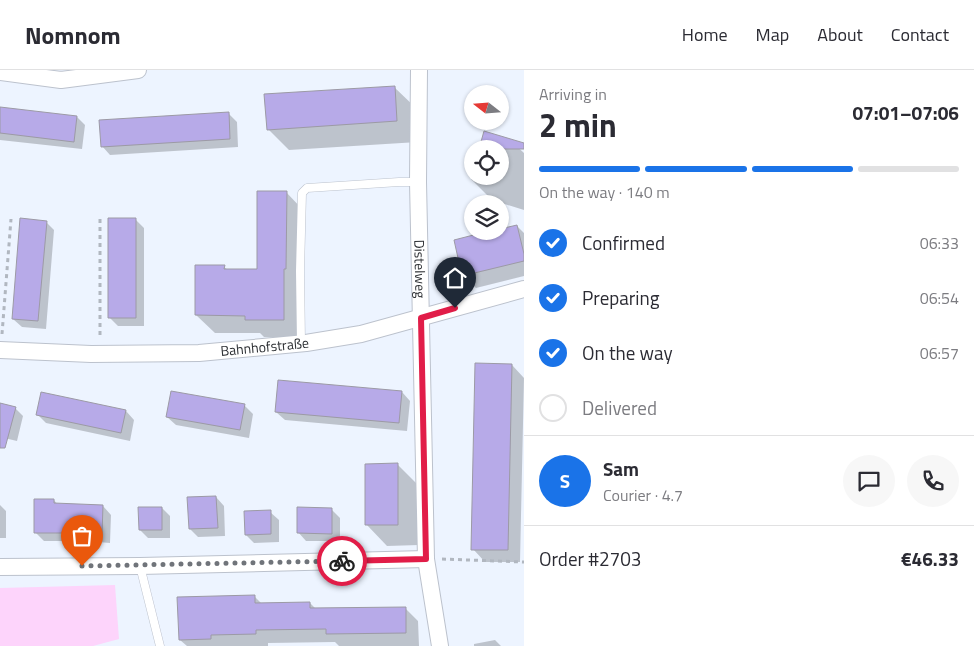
<!DOCTYPE html>
<meta charset="utf-8">
<style>
:root{--surface:#fff;--page:#f7f7f7;--text:#2b2b33;--muted:#7c7c81;--line:#e1e1e2;--accent:#1a73e8}
body{margin:0;font-family:"Titillium Web",sans-serif;background:var(--page);color:var(--text);height:100vh;display:flex;flex-direction:column;font-size:19px;white-space:nowrap}
*{box-sizing:border-box;margin:0}
p{font-size:16px;color:var(--muted)}
.icon{flex:none;width:28px;height:28px;fill:none;stroke:currentColor;stroke-width:2;stroke-linecap:round;stroke-linejoin:round}
.map{position:relative;flex:1;overflow:hidden}
.details{display:flex;flex-direction:column;background:var(--surface);width:450px}
.details>*{flex:none}
.needle{width:32px;rotate:287deg}
.fabs{position:absolute;left:464px;top:15px;display:grid;gap:10px}
.fabs a{display:grid;place-items:center;width:45px;height:45px;border-radius:50%;background:var(--surface);box-shadow:0 1px 4px #0004;font-size:25px}
.pin{position:absolute;display:grid;place-items:center;width:42px;height:42px;color:#fff;margin:-51px -21px;border-radius:50% 50% 50% 0;rotate:-45deg;box-shadow:0 0 5px #0007}
.pin .icon{rotate:45deg}
.courier{position:absolute;display:grid;place-items:center;width:50px;height:50px;margin:-25px;border:4px solid #e11d48;border-radius:50%;background:#fff;color:#222;box-shadow:0 1px 6px #0007}
.overview em{font-style:normal;font-weight:700}
.overview div{display:flex;flex-direction:column-reverse}
.overview{display:flex;align-items:center;justify-content:space-between;height:85px;padding:0 15px}
h1{font-size:32px;font-weight:700;line-height:38px}
.bar{display:grid;grid-template-columns:repeat(4,1fr);gap:8px 5px;align-content:center;height:60px;padding:0 15px}
.bar i{height:6px;border-radius:4px;background:var(--line)}
.bar .selected{background:var(--accent)}
.bar p{grid-column:span 4}
.line{display:flex;align-items:center;gap:12px;padding:0 15px;border-top:1px solid var(--line)}
.line div{flex:1}
.round{display:grid;place-items:center;flex:none;width:52px;height:52px;border-radius:26px;background:var(--page)}
ol{padding:0 15px;list-style:none}
li{display:flex;align-items:center;gap:15px;height:55px}
li p{margin-inline-start:auto}
li .icon{padding:5px;border-radius:50%;background:var(--accent);color:#fff;stroke-width:4}
li:last-child{color:var(--muted)}
li i{width:28px;height:28px;border:2px solid var(--line);border-radius:50%}
header{display:flex;align-items:center;gap:30px;box-sizing:border-box;height:70px;padding:0 25px;background:var(--surface);border-bottom:1px solid var(--line)}
header strong{font-size:24px}
nav{display:flex;gap:28px;margin-inline-start:auto;font-size:18px}
main{display:flex;flex:1;min-height:0}
.map>svg:first-child{display:block}
.green{fill:#fdd4fb}
.shadow{fill:#0003}
.building{fill:#b7aae8;stroke:#9c9aa5}
.lines{fill:none;stroke-linecap:round;stroke-linejoin:round}
.service-casing{stroke:#bcc2cd;stroke-width:9}
.minor-casing{stroke:#bcc2cd;stroke-width:18}
.path{stroke:#b1b7c0;stroke-width:3;stroke-dasharray:4 4;stroke-linecap:butt}
.service{stroke:#fff;stroke-width:8}
.minor{stroke:#fff;stroke-width:16}
.done{stroke:#70747a;stroke-width:5;stroke-dasharray:0 9}
.route{stroke:#e11d48;stroke-width:6}
.labels{text-anchor:middle;stroke-width:4.5;stroke-linejoin:round;paint-order:stroke}
.street-label{font-size:14px;fill:#2c2f33;stroke:#fff}
</style>
<header>
<strong>Nomnom</strong>
<nav><a>Home</a><a>Map</a><a>About</a><a>Contact</a></nav>
</header>
<main>
<div class="map">
<svg width="524" height="576" viewBox="0 0 524 576">
<rect width="100%" height="100%" fill="#edf4ff"/>
<path class="green" d="M115 515 119 569 93 576H0V518Z"/>
<path class="shadow" d="M394 17 416 38 418 72 289 80 268 59Z
M0 38 77 47 85 55 82 79 0 70Z
M228 43 237 52 238 77 110 85 102 76Z
M511 71 524 83V140L492 130 471 109 472 104V106H500V79Z
M286 122 304 141V217L301 268 264 267 260 263H215L196 245 224 197 228 200 258 201Z
M135 149 144 158V256H118L109 247Z
M46 152 54 160 46 259 22 257 13 249Z
M517 156 524 163V206L476 218 463 205 500 160Z
M512 295 524 308 520 492H485L473 479Z
M402 322 410 331 407 361 285 350 276 342Z
M0 334 15 338 23 346 17 371 0 367Z
M244 335 253 344 249 368 176 355 167 347Z
M126 341 134 350 130 371 46 353 38 345Z
M398 395 419 416V475L387 476 366 454Z
M216 427 224 436 225 466 198 467 190 459Z
M54 430 57 434 103 436 111 445 110 473 86 471H44L35 462Z
M0 435 6 441V468H0Z
M162 438 170 446V468H148L140 460Z
M332 440 340 448V471H306L298 462Z
M270 442 279 450V472L254 473 246 465Z
M254 526 262 534 310 533 316 539 405 538 418 551 419 576H339L335 572 268 573V576H187L180 570Z
M495 570 501 576H474V574Z"/>
<path class="building" d="M395 16 397 51 267 60 264 24Z
M0 37 77 46 74 72 0 63Z
M229 42 230 69 101 77 99 50Z
M484 61 524 73V79H479Z
M257 121H287L286 199H284V250H245V246L195 245V195H225L224 199H257Z
M20 148 47 151 38 251 12 249Z
M108 148H136V248H108Z
M517 155 524 184V191L462 206 454 170 489 161H500V159Z
M475 293 512 294 508 480H471Z
M278 310 402 321 399 353 275 342Z
M171 321 245 334 240 360 166 347Z
M41 322 126 340 121 363 36 345Z
M0 333 16 337 5 378H0Z
M398 393V455H365V394Z
M216 426 218 458 189 459 187 427Z
M34 429H54V433L103 435 102 465 77 463H34Z
M138 437H162V460H139Z
M297 437 332 438V464L297 463Z
M271 440V464L245 465 244 441Z
M255 525V533L310 532V538L406 537V563L326 564V559L256 560V564L211 565V569L179 570 177 527Z"/>
<g class="lines">
<g class="service-casing">
<path id="service" d="M301 273 300 201 302 123 307 118 399 112H418
M140 496 160 576"/>
</g>
<g class="minor-casing">
<g id="minor">
<path id="s1" d="M419 0 418 112 426 489 440 576"/>
<path d="M0 2 61 10 138 0"/>
<path id="s2" d="M0 280 91 284 199 283 306 273 361 264 524 219"/>
<path d="M0 497 140 496 426 489"/>
</g>
</g>
<path class="path" d="M100 149V268
M2 264 11 149
M442 489 524 492"/>
<use href="#service" class="service"/>
<use href="#minor" class="minor"/>
</g>
<g class="lines">
<path class="done" d="M82 496 342 491"/>
<path class="route" d="M342 491 426 489 421 248 455 238"/>
</g>
<g class="labels">
<g class="street-label">
<text dy="5" stroke="none"><textPath href="#s1" startOffset="199">Distelweg</textPath></text>
<text dy="5" stroke="none"><textPath href="#s2" startOffset="265">Bahnhofstraße</textPath></text>
</g>
</g>
</svg>
<div class="fabs">
<a><svg class="needle" viewBox="-14 -14 28 28"><path d="M0-13l5 13h-10z" fill="#e53935"/><path d="M0 13l5-13h-10z" fill="#7c7c81"/></svg></a>
<a><svg class="icon" aria-label="locate" viewBox="0 0 24 24"><circle cx="12" cy="12" r="6"/><path d="M12 2v4M12 18v4M2 12h4M18 12h4"/></svg></a>
<a><svg class="icon" aria-label="layers" viewBox="0 0 24 24"><path d="M12 4l9 5-9 5-9-5zM3 14l9 5 9-5"/></svg></a>
</div>
<div class="pin" style="left:82px;top:496px;background:#ea580c"><svg class="icon" aria-label="bag" viewBox="0 0 24 24"><path d="M5 8h14l-1 12H6zM9 8a3 3 0 0 1 6 0"/></svg></div>
<div class="pin" style="left:455px;top:238px;background:#1f2937"><svg class="icon" aria-label="home" viewBox="0 0 24 24"><path d="M3 11l9-7 9 7M6 9v11h12V9"/></svg></div>
<div class="courier" style="left:342px;top:491px"><svg class="icon" aria-label="bike" viewBox="0 0 24 24"><circle cx="6" cy="16" r="4"/><circle cx="18" cy="16" r="4"/><path d="M6 16l4-8h5l3 8M10 8l3 8H6M13 5h3"/></svg></div>
</div>
<section class="details">
<div class="overview"><div><h1>2 min</h1><p>Arriving in</p></div><em>07:01–07:06</em></div>
<div class="bar"><i class="selected"></i><i class="selected"></i><i class="selected"></i><i></i><p>On the way · 140 m</p></div>
<ol>
<li><svg class="icon" aria-label="check" viewBox="0 0 24 24"><path d="M5 12l5 5 9-10"/></svg>Confirmed<p>06:33</p></li>
<li><svg class="icon" aria-label="check" viewBox="0 0 24 24"><path d="M5 12l5 5 9-10"/></svg>Preparing<p>06:54</p></li>
<li><svg class="icon" aria-label="check" viewBox="0 0 24 24"><path d="M5 12l5 5 9-10"/></svg>On the way<p>06:57</p></li>
<li><i></i>Delivered</li>
</ol>
<div class="line" style="height:90px"><b class="round" style="background:var(--accent);color:#fff">S</b><div><b>Sam</b><p>Courier · 4.7</p></div><a class="round"><svg class="icon" aria-label="chat" viewBox="0 0 24 24"><path d="M4 5h16v11H9l-5 4z"/></svg></a><a class="round"><svg class="icon" aria-label="phone" viewBox="0 0 24 24"><path d="M5 4h4l2 5-3 2q2 4 5 5l2-3 5 2v4C11 20 4 13 5 4z"/></svg></a></div>
<div class="line" style="height:65px"><div>Order #2703</div><b>€46.33</b></div>
</section>
</main>
